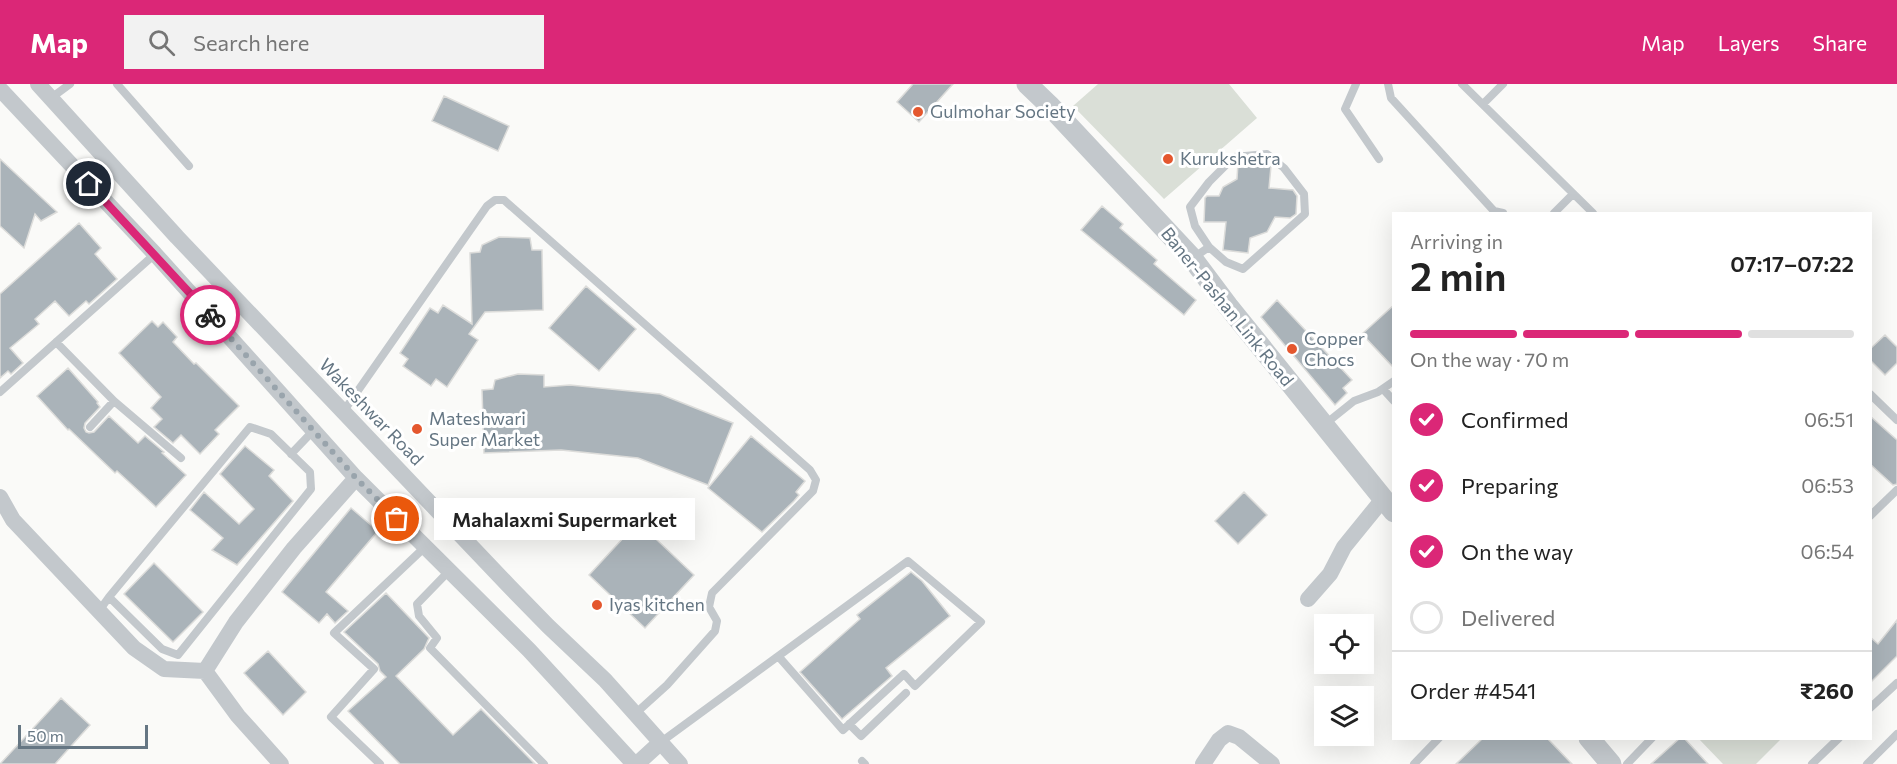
<!DOCTYPE html>
<meta charset="utf-8">
<style>
:root{--surface:#fff;--page:#f2f2f2;--text:#222;--muted:#767676;--line:#e0e0e0;--accent:#db2777}
body{margin:0;font-family:Commissioner,sans-serif;background:var(--page);color:var(--text);height:100vh;display:flex;flex-direction:column;font-size:22px;white-space:nowrap}
*{box-sizing:border-box;margin:0}
p{font-size:20px;color:var(--muted)}
.icon{flex:none;width:33px;height:33px;fill:none;stroke:currentColor;stroke-width:2;stroke-linecap:round;stroke-linejoin:round}
.map{position:relative;flex:1;overflow:hidden}
.details{position:absolute;left:1392px;top:128px;width:480px;height:528px;display:flex;flex-direction:column;background:var(--surface);border-radius:0px;box-shadow:0 6px 24px #0002}
.details>*{flex:none}
.tools{position:absolute;left:1314px;top:530px;display:grid;gap:12px}
.tools a{display:grid;place-items:center;width:60px;height:60px;border-radius:0px;background:var(--surface);box-shadow:0 6px 24px #0002;font-size:30px}
.scale{position:absolute;left:18px;bottom:15px;width:130px;box-sizing:border-box;padding-left:6px;border:3px solid #657683;border-top:0;font-size:16px;line-height:21px;white-space:nowrap;color:#657683;-webkit-text-stroke:4px #fff;paint-order:stroke}
.pin{position:absolute;display:grid;place-items:center;width:51px;height:51px;color:#fff;margin:-26px;border:3px solid #fff;border-radius:50%;box-shadow:0 2px 6px #0007}
.courier{position:absolute;display:grid;place-items:center;width:60px;height:60px;margin:-30px;border:4px solid #db2777;border-radius:50%;background:#fff;color:#222;box-shadow:0 2px 8px #0007}
.bubble{position:absolute;height:42px;border-radius:0px;background:var(--surface);box-shadow:0 6px 24px #0002;font-size:20px;font-weight:600;line-height:42px;text-align:center}
.head em{font-style:normal;font-weight:600}
.head div{display:flex;flex-direction:column-reverse}
.head{display:flex;align-items:center;justify-content:space-between;height:102px;padding:0 18px}
h1{font-size:39px;font-weight:600;line-height:45px}
.bar{display:grid;grid-template-columns:repeat(4,1fr);gap:9px 6px;align-content:center;height:72px;padding:0 18px}
.bar i{height:8px;border-radius:4px;background:var(--line)}
.bar .active{background:var(--accent)}
.bar p{grid-column:span 4}
.line{display:flex;align-items:center;gap:15px;padding:0 18px;border-top:2px solid var(--line)}
.line div{flex:1}
ol{padding:0 18px;list-style:none}
li{display:flex;align-items:center;gap:18px;height:66px}
li p{margin-inline-start:auto}
li .icon{padding:6px;border-radius:50%;background:var(--accent);color:#fff;stroke-width:4}
li:last-child{color:var(--muted)}
li i{width:33px;height:33px;border:3px solid var(--line);border-radius:50%}
header{display:flex;align-items:center;gap:36px;box-sizing:border-box;height:84px;padding:0 30px;background:var(--accent);color:#fff}
header strong{font-size:28px}
nav{display:flex;gap:33px;margin-inline-start:auto;font-size:21px}
.search{width:420px;height:54px;background:var(--page);display:flex;align-items:center;gap:15px;box-sizing:border-box;padding:0 21px;border-radius:0px;color:var(--muted);font-size:22px}
.map>svg:first-child{display:block}
.green{fill:#dadfd7}
.building{fill:#aab3b9;stroke:#dcdcda;stroke-width:1.5}
.lines{fill:none;stroke-linecap:round;stroke-linejoin:round}
.service{stroke:#c3c8cc;stroke-width:8}
.minor{stroke:#c3c8cc;stroke-width:16}
.tertiary{stroke:#c3c8cc;stroke-width:21}
.done{stroke:#99a4ac;stroke-width:6;stroke-dasharray:0 10.8}
.route{stroke:#db2777;stroke-width:8}
.poi-dot{fill:#e4572e;stroke:#fff;stroke-width:2}
.labels{text-anchor:middle;stroke-width:6;stroke-linejoin:round;paint-order:stroke}
.poi-label{font-size:18px;fill:#657683;stroke:#fff;text-anchor:start}
.street-label{font-size:18px;fill:#657683;stroke:#fff}
</style>
<header>
<strong>Map</strong>
<div class="search"><svg class="icon" aria-label="search" viewBox="0 0 24 24"><circle cx="10" cy="10" r="6"/><path d="M15 15l6 6"/></svg>Search here</div>
<nav><a>Map</a><a>Layers</a><a>Share</a></nav>
</header>
<div class="map">
<svg width="1897" height="680" viewBox="0 0 1897 680">
<rect width="100%" height="100%" fill="#fafaf8"/>
<path class="green" d="M1098 0H1229L1257 34 1164 115 1073 22Z
M1698 654H1782L1756 680H1723Z"/>
<path class="building" d="M913 0H953L919 38 897 18Z
M444 12 509 42 498 67 432 37Z
M0 75 57 128 41 137 35 130 24 164 0 142Z
M1248 78 1269 80 1271 82 1269 104 1293 106 1297 112 1296 130 1290 134 1275 133 1267 148 1250 154 1248 169 1223 166 1226 138H1204L1205 114 1207 112H1219L1223 103 1237 95 1238 79Z
M1102 122 1123 140 1120 144 1157 176 1154 180 1196 216 1184 231 1081 146Z
M79 139 101 164 95 170 117 195 89 220 86 217 69 232 55 217 35 235 39 240 10 264 23 279 11 290 8 287 0 294V210Z
M499 153 530 154 532 166H542L543 226 485 228 469 250 478 256 447 303 436 295 431 302 403 282 408 275 400 269 430 224 438 229 443 221 472 240 470 169 480 168 482 161Z
M586 202 636 245 599 287 549 244Z
M1277 216 1352 296 1343 304 1347 309 1335 321 1261 233Z
M1394 221V284L1362 250Z
M152 237 158 243 163 238 177 253 173 258 194 280 196 279 239 322 215 346 219 350 200 370 181 351 173 359 154 343 162 335 151 324 161 313 119 269Z
M1885 251 1897 263V279L1885 291 1870 276V265Z
M68 284 98 318 97 319 100 323 85 339 84 344 86 348 89 349 94 348 109 332 138 359 145 352 164 368 162 369 186 391 156 423 117 387 115 389 69 345 68 346 37 312Z
M518 290 544 291V303L570 301 660 310 733 339 708 401 638 374 561 366 484 369 482 306 493 305 495 296Z
M1870 332 1897 356V400L1893 401 1870 380Z
M751 352 805 397 796 408 799 411 794 417 762 448 708 404Z
M245 362 274 386 269 392 293 417 237 481 212 466 223 454 190 426 204 408 239 440 254 425 220 390Z
M1244 408 1267 431 1238 460 1215 437Z
M351 424 378 447 326 508 348 527 335 539 327 530 319 539 282 508Z
M638 438 694 491 645 544 589 491Z
M154 479 203 528 173 558 124 510Z
M911 488 922 497 950 532 886 584 892 592 842 635 800 588 860 535 857 531Z
M386 509 429 554 424 565 396 592 453 651 481 625 535 680H400L348 627 386 593 380 587 378 580 344 548Z
M1897 536V572L1870 599V553L1878 560Z
M268 567 306 608 283 631 244 589Z
M61 614 90 641 55 680H0Z
M1483 654H1547L1572 680H1456Z
M1680 654H1684L1708 680H1651Z"/>
<g class="lines">
<path class="service" d="M117 0 189 82
M1356 0 1345 25 1379 75
M1388 0 1391 14 1494 127 1503 129
M1462 0 1593 129
M51 14 70 0
M1483 20 1503 0
M1554 129 1573 110
M1193 174 1209 163 1195 142 1190 123 1209 98 1234 73 1267 70 1284 84 1304 110 1305 130 1243 185 1226 178 1209 163
M56 258 114 317 181 374
M1383 305 1394 317
M0 308 155 170
M1870 310 1897 336
M343 328 487 122 495 116H504L810 386 816 396 813 407 712 509 709 523 717 537 715 547 667 601 636 629
M1324 341 1354 317 1378 308 1394 297
M90 343 114 317
M291 370 313 347
M1870 432 1897 406
M449 487 417 520 419 532 437 554 430 564 544 680
M99 527 109 513 250 343 271 350 310 388 311 405 178 571 162 565 109 513
M1870 624 1897 599
M849 640 861 652 906 609
M661 658 908 477 981 538 915 602 904 590 843 646 779 573
M862 677 865 680
M380 680 331 633 374 585 334 549 425 463
M1414 680 1439 654
M1627 680 1652 654
M1812 680 1839 654
M1867 680 1897 650"/>
<path class="minor" d="M38 0 177 153 509 502 548 542 605 596 680 680
M0 5 155 170 356 394 529 566 634 680
M0 413 13 436 134 564 164 585 205 587
M1308 515 1330 490 1344 463 1383 415
M205 587 236 538 294 464 356 394
M205 587 238 632 281 680
M637 680 661 658
M1203 680 1219 656 1228 649 1239 653 1272 680"/>
<path class="tertiary" d="M1027 0 1049 21 1192 174 1228 222 1394 428
M1589 654 1611 680"/>
</g>
<g class="lines">
<path class="done" d="M210 231 356 394 397 435"/>
<path class="route" d="M89 100 210 231"/>
</g>
<g class="poi-dot">
<circle cx="918" cy="28" r="6"/>
<circle cx="1168" cy="75" r="6"/>
<circle cx="1292" cy="265" r="6"/>
<circle cx="417" cy="345" r="6"/>
<circle cx="597" cy="521" r="6"/>
</g>
<g class="labels">
<g class="poi-label">
<text x="930" y="34">Gulmohar Society</text>
<text x="1180" y="81">Kurukshetra</text>
<text x="1304" y="261">Copper<tspan x="1304" dy="21">Chocs</tspan></text>
<text x="429" y="341">Mateshwari<tspan x="429" dy="21">Super Market</tspan></text>
<text x="609" y="527">Iyas kitchen</text>
</g>
<g class="street-label">
<text transform="translate(1227 223) rotate(51)" y="6">Baner-Pashan Link Road</text>
<text transform="translate(371 328) rotate(46)" y="6">Wakeshwar Road</text>
</g>
</g>
</svg>
<div class="tools">
<a><svg class="icon" aria-label="locate" viewBox="0 0 24 24"><circle cx="12" cy="12" r="6"/><path d="M12 2v4M12 18v4M2 12h4M18 12h4"/></svg></a>
<a><svg class="icon" aria-label="layers" viewBox="0 0 24 24"><path d="M12 4l9 5-9 5-9-5zM3 14l9 5 9-5"/></svg></a>
</div>
<div class="scale">50 m</div>
<div class="pin" style="left:397px;top:435px;background:#ea580c"><svg class="icon" aria-label="bag" viewBox="0 0 24 24"><path d="M5 8h14l-1 12H6zM9 8a3 3 0 0 1 6 0"/></svg></div>
<div class="pin" style="left:89px;top:100px;background:#1f2937"><svg class="icon" aria-label="home" viewBox="0 0 24 24"><path d="M3 11l9-7 9 7M6 9v11h12V9"/></svg></div>
<div class="courier" style="left:210px;top:231px"><svg class="icon" aria-label="bike" viewBox="0 0 24 24"><circle cx="6" cy="16" r="4"/><circle cx="18" cy="16" r="4"/><path d="M6 16l4-8h5l3 8M10 8l3 8H6M13 5h3"/></svg></div>
<div class="bubble" style="left:434px;top:414px;width:261px">Mahalaxmi Supermarket</div>
<section class="details">
<div class="head"><div><h1>2 min</h1><p>Arriving in</p></div><em>07:17–07:22</em></div>
<div class="bar"><i class="active"></i><i class="active"></i><i class="active"></i><i></i><p>On the way · 70 m</p></div>
<ol>
<li><svg class="icon" aria-label="check" viewBox="0 0 24 24"><path d="M5 12l5 5 9-10"/></svg>Confirmed<p>06:51</p></li>
<li><svg class="icon" aria-label="check" viewBox="0 0 24 24"><path d="M5 12l5 5 9-10"/></svg>Preparing<p>06:53</p></li>
<li><svg class="icon" aria-label="check" viewBox="0 0 24 24"><path d="M5 12l5 5 9-10"/></svg>On the way<p>06:54</p></li>
<li><i></i>Delivered</li>
</ol>
<div class="line" style="height:78px"><div>Order #4541</div><b>₹260</b></div>
</section>
</div>
